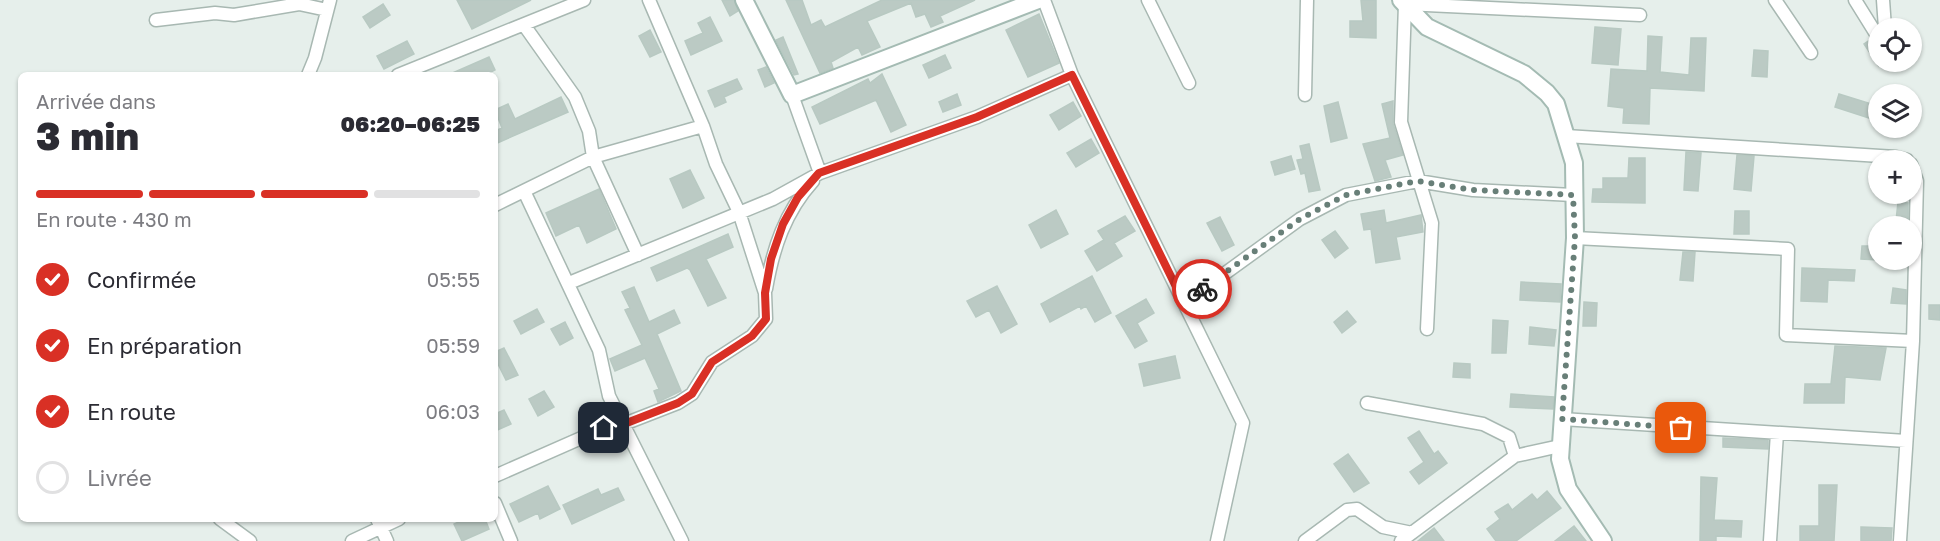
<!DOCTYPE html>
<html lang="fr">
<meta charset="utf-8">
<style>
:root{--surface:#fff;--page:#f2f2f3;--text:#2b2b33;--muted:#7c7c81;--line:#e1e1e2;--accent:#d93025}
body{margin:0;font-family:"Golos Text",sans-serif;background:var(--page);color:var(--text);height:100vh;display:flex;flex-direction:column;font-size:22px;white-space:nowrap}
*{box-sizing:border-box;margin:0}
p{font-size:20px;color:var(--muted)}
.icon{flex:none;width:33px;height:33px;fill:none;stroke:currentColor;stroke-width:2;stroke-linecap:round;stroke-linejoin:round}
.map{position:relative;flex:1;overflow:hidden}
.drawer{position:absolute;left:18px;top:72px;width:480px;height:450px;display:flex;flex-direction:column;background:var(--surface);border-radius:9px;box-shadow:0 2px 4px #0004}
.drawer>*{flex:none}
.controls{position:absolute;left:1868px;top:18px;display:grid;gap:12px}
.controls a{display:grid;place-items:center;width:54px;height:54px;border-radius:50%;background:var(--surface);box-shadow:0 2px 4px #0004;font-size:30px}
.pin{position:absolute;display:grid;place-items:center;width:51px;height:51px;color:#fff;margin:-26px;border-radius:12px;box-shadow:0 3px 9px #0006}
.courier{position:absolute;display:grid;place-items:center;width:60px;height:60px;margin:-30px;border:4px solid #d93025;border-radius:50%;background:#fff;color:#222;box-shadow:0 2px 8px #0007}
.head em{font-style:normal;font-weight:800}
.head div{display:flex;flex-direction:column-reverse}
.head{display:flex;align-items:center;justify-content:space-between;height:102px;padding:0 18px}
h1{font-size:39px;font-weight:800;line-height:45px}
.bar{display:grid;grid-template-columns:repeat(4,1fr);gap:9px 6px;align-content:center;height:72px;padding:0 18px}
.bar i{height:8px;border-radius:4px;background:var(--line)}
.bar .current{background:var(--accent)}
.bar p{grid-column:span 4}
ol{padding:0 18px;list-style:none}
li{display:flex;align-items:center;gap:18px;height:66px}
li p{margin-inline-start:auto}
li .icon{padding:6px;border-radius:50%;background:var(--accent);color:#fff;stroke-width:4}
li:last-child{color:var(--muted)}
li i{width:33px;height:33px;border:3px solid var(--line);border-radius:50%}
.map>svg:first-child{display:block}
.building{fill:#bbcac4;stroke:#b8c9c2;stroke-width:1.5}
.lines{fill:none;stroke-linecap:round;stroke-linejoin:round}
.street-casing{stroke:#a8b8b2;stroke-width:15}
.secondary-casing{stroke:#a4bbb3;stroke-width:20}
.street{stroke:#fff;stroke-width:12}
.secondary{stroke:#fff;stroke-width:16}
.done{stroke:#687f78;stroke-width:6;stroke-dasharray:0 10.8}
.route{stroke:#d93025;stroke-width:8}
</style>
<div class="map">
<svg width="1940" height="541" viewBox="0 0 1940 541">
<rect width="100%" height="100%" fill="#e6efeb"/>
<path class="building" d="M457 0H531L472 29Z
M722 0H734L738 11 730 16Z
M786 0H802L811 25 821 20 825 27 882 0H975L940 16 943 22 931 27 925 14 916 17 911 3 867 21 880 47 862 55 858 47 831 62 833 68 820 73Z
M1361 0H1376V38L1350 37V21H1363Z
M383 4 390 15 370 28 363 17Z
M1039 14 1059 63 1028 77 1006 30Z
M710 17 722 41 691 55 685 41 703 33 698 23Z
M1595 27 1621 29 1618 65 1592 63Z
M650 30 661 52 650 57 639 36Z
M1648 36 1662 37 1660 72 1689 75 1691 38H1706L1704 91 1650 88 1649 124 1623 123 1624 108 1608 106 1611 69 1647 71Z
M783 37 798 74 794 75 776 40Z
M1870 40 1878 45V65L1864 44Z
M407 41 414 54 384 69 377 56Z
M1754 50 1768 51 1767 77 1752 76Z
M945 55 951 68 929 78 923 65Z
M489 57 495 70 485 75H448Z
M766 67 774 83 765 87 758 70Z
M882 74 906 125 891 132 876 100 820 124 812 107 868 79 870 83Z
M737 79 742 89 724 97 726 102 715 107 708 91Z
M957 94 961 105 943 112 939 102Z
M1839 94 1878 106V121L1835 107Z
M561 97 568 112 495 144V131L502 128 495 110 508 104 515 119Z
M1393 101V124L1403 155 1385 160 1391 177 1375 181 1363 144 1390 138 1382 104Z
M1073 102 1081 116 1059 130 1050 115Z
M1338 102 1347 138 1331 142 1324 106Z
M1091 139 1099 153 1076 167 1067 153Z
M1309 144 1320 190 1309 192 1305 173 1301 174 1297 160 1303 159 1300 146Z
M1686 152 1701 153 1698 191 1684 190Z
M1737 155 1754 156 1751 191 1734 189Z
M1291 156 1295 169 1275 175 1271 162Z
M1629 158H1645V203L1592 202 1593 189H1603V178H1628Z
M690 170 704 198 683 208 670 179Z
M599 189 616 229 587 243 579 225 556 236 546 213Z
M1898 202 1908 203V222L1896 221Z
M1056 210 1068 234 1041 248 1029 225Z
M1384 210 1386 223 1421 215 1423 232 1396 237 1400 259 1376 263 1371 229 1364 230 1361 214Z
M1735 211H1749V234H1734Z
M1125 216 1135 231 1114 243 1122 256 1097 271 1085 251 1104 240 1098 231Z
M1220 217 1234 245 1222 251 1207 223Z
M1335 231 1348 248 1335 258 1322 240Z
M728 234 733 247 706 259 726 298 708 306 690 270 687 268 657 281 651 268Z
M1862 246H1878V260L1861 259Z
M1683 252H1695L1693 281 1680 280Z
M1802 268 1855 270 1854 281 1828 280 1827 302 1801 301Z
M1092 276 1111 313 1095 322 1086 306 1081 309 1080 306 1050 322 1041 304Z
M1521 282 1561 284 1560 302 1520 300Z
M997 286 1017 324 1001 333 989 310 976 317 967 301Z
M634 287 649 322 674 310 680 323 657 334 681 391 658 402 654 391 659 389 645 358 615 371 610 359 642 345 625 310 630 308 622 292Z
M1893 288 1906 290V304L1891 303Z
M1146 299 1154 313 1137 323 1147 341 1135 348 1116 316Z
M1584 302 1597 303 1596 326H1583Z
M1929 305H1940V320L1929 319Z
M537 309 544 322 521 334 514 321Z
M1347 311 1356 322 1342 333 1334 322Z
M1493 320 1508 321 1506 353H1492Z
M565 322 573 338 560 345 551 329Z
M1530 327 1556 330 1554 346 1529 344Z
M1835 346 1886 348 1880 380 1845 377 1844 403H1804L1805 384H1831Z
M504 348 518 375 506 380 495 358V352Z
M1175 356 1180 378 1144 386 1139 364Z
M1454 363 1470 364V378L1453 377Z
M544 391 554 407 538 416 529 399Z
M1511 394 1554 397 1553 409 1510 407Z
M504 410 511 424 495 431V414Z
M1419 431 1434 454 1438 451 1447 463 1419 484 1410 472 1424 462 1408 438Z
M1723 438 1768 440V449L1723 447Z
M1348 454 1369 483 1354 492 1334 464Z
M1701 477 1717 478 1714 520 1742 521 1741 537 1716 536V541H1700Z
M1819 485H1837L1834 541H1800V526H1819Z
M548 486 560 509 540 519 538 513 519 522 510 504Z
M618 488 624 500 572 524 563 505 598 489 601 495Z
M1547 491 1561 508 1516 541H1496L1487 529 1500 519 1495 512 1508 504 1512 510 1532 494 1537 500Z
M465 519H485L489 529 462 541 454 524Z
M1574 526 1586 541H1555Z
M1861 527 1892 528 1891 541H1861Z
M1434 528 1444 541H1418Z"/>
<g class="lines">
<g class="street-casing">
<path id="street" d="M1044 0 1072 75 1243 423 1217 541
M1148 0 1189 83
M1775 0 1811 53
M1855 0 1878 37
M1883 0 1885 28
M156 20 215 13 234 15 299 4 327 10
M524 25 575 97 589 131 593 157 638 255
M308 75 315 58 330 0
M398 75 584 0
M792 95 820 173
M1305 95 1307 0
M1566 136 1896 157 1907 160
M524 191 599 350 609 396 682 541
M495 205 593 157 703 126
M1575 238 1788 249 1786 335 1913 341
M569 283 773 199 820 173 977 117 1072 75
M766 289C773 248 785 212 813 181
M1184 303 1300 219 1346 195 1418 181 1473 190 1573 195
M1427 329 1432 223 1401 122 1405 4 1640 15
M1367 403 1483 424 1509 437 1515 456
M1562 419 1906 441
M495 476 604 428 624 424 678 403 692 394 712 362 752 336 766 319 765 293 739 212 716 164 703 126 649 0
M495 503 511 541
M220 519 250 541
M377 519 387 541
M352 541 399 519
M1305 541 1347 510 1357 509 1383 527 1412 533
M1401 541 1515 456 1560 446
M1770 541 1777 433
M1900 541 1913 341 1917 181 1911 164"/>
</g>
<g class="secondary-casing">
<path id="secondary" d="M744 0 792 95 1038 0
M1401 0 1427 27 1524 74 1547 93 1556 104 1574 163 1575 238 1560 459 1568 489 1603 541"/>
</g>
<use href="#street" class="street"/>
<use href="#secondary" class="secondary"/>
</g>
<g class="lines">
<path class="done" d="M1202 289 1300 219 1346 195 1418 181 1473 190 1573 195 1575 238 1562 419 1681 428"/>
<path class="route" d="M604 428 624 424 678 403 692 394 712 362 752 336 766 319 765 293 771 259 783 224 798 197 819 173 977 117 1072 75 1184 303 1202 289"/>
</g>
</svg>
<div class="controls">
<a><svg class="icon" aria-label="locate" viewBox="0 0 24 24"><circle cx="12" cy="12" r="6"/><path d="M12 2v4M12 18v4M2 12h4M18 12h4"/></svg></a>
<a><svg class="icon" aria-label="layers" viewBox="0 0 24 24"><path d="M12 4l9 5-9 5-9-5zM3 14l9 5 9-5"/></svg></a>
<a>+</a>
<a>−</a>
</div>
<div class="pin" style="left:1681px;top:428px;background:#ea580c"><svg class="icon" aria-label="bag" viewBox="0 0 24 24"><path d="M5 8h14l-1 12H6zM9 8a3 3 0 0 1 6 0"/></svg></div>
<div class="pin" style="left:604px;top:428px;background:#1f2937"><svg class="icon" aria-label="home" viewBox="0 0 24 24"><path d="M3 11l9-7 9 7M6 9v11h12V9"/></svg></div>
<div class="courier" style="left:1202px;top:289px"><svg class="icon" aria-label="bike" viewBox="0 0 24 24"><circle cx="6" cy="16" r="4"/><circle cx="18" cy="16" r="4"/><path d="M6 16l4-8h5l3 8M10 8l3 8H6M13 5h3"/></svg></div>
<section class="drawer">
<div class="head"><div><h1>3 min</h1><p>Arrivée dans</p></div><em>06:20–06:25</em></div>
<div class="bar"><i class="current"></i><i class="current"></i><i class="current"></i><i></i><p>En route · 430 m</p></div>
<ol>
<li><svg class="icon" aria-label="check" viewBox="0 0 24 24"><path d="M5 12l5 5 9-10"/></svg>Confirmée<p>05:55</p></li>
<li><svg class="icon" aria-label="check" viewBox="0 0 24 24"><path d="M5 12l5 5 9-10"/></svg>En préparation<p>05:59</p></li>
<li><svg class="icon" aria-label="check" viewBox="0 0 24 24"><path d="M5 12l5 5 9-10"/></svg>En route<p>06:03</p></li>
<li><i></i>Livrée</li>
</ol>
</section>
</div>
